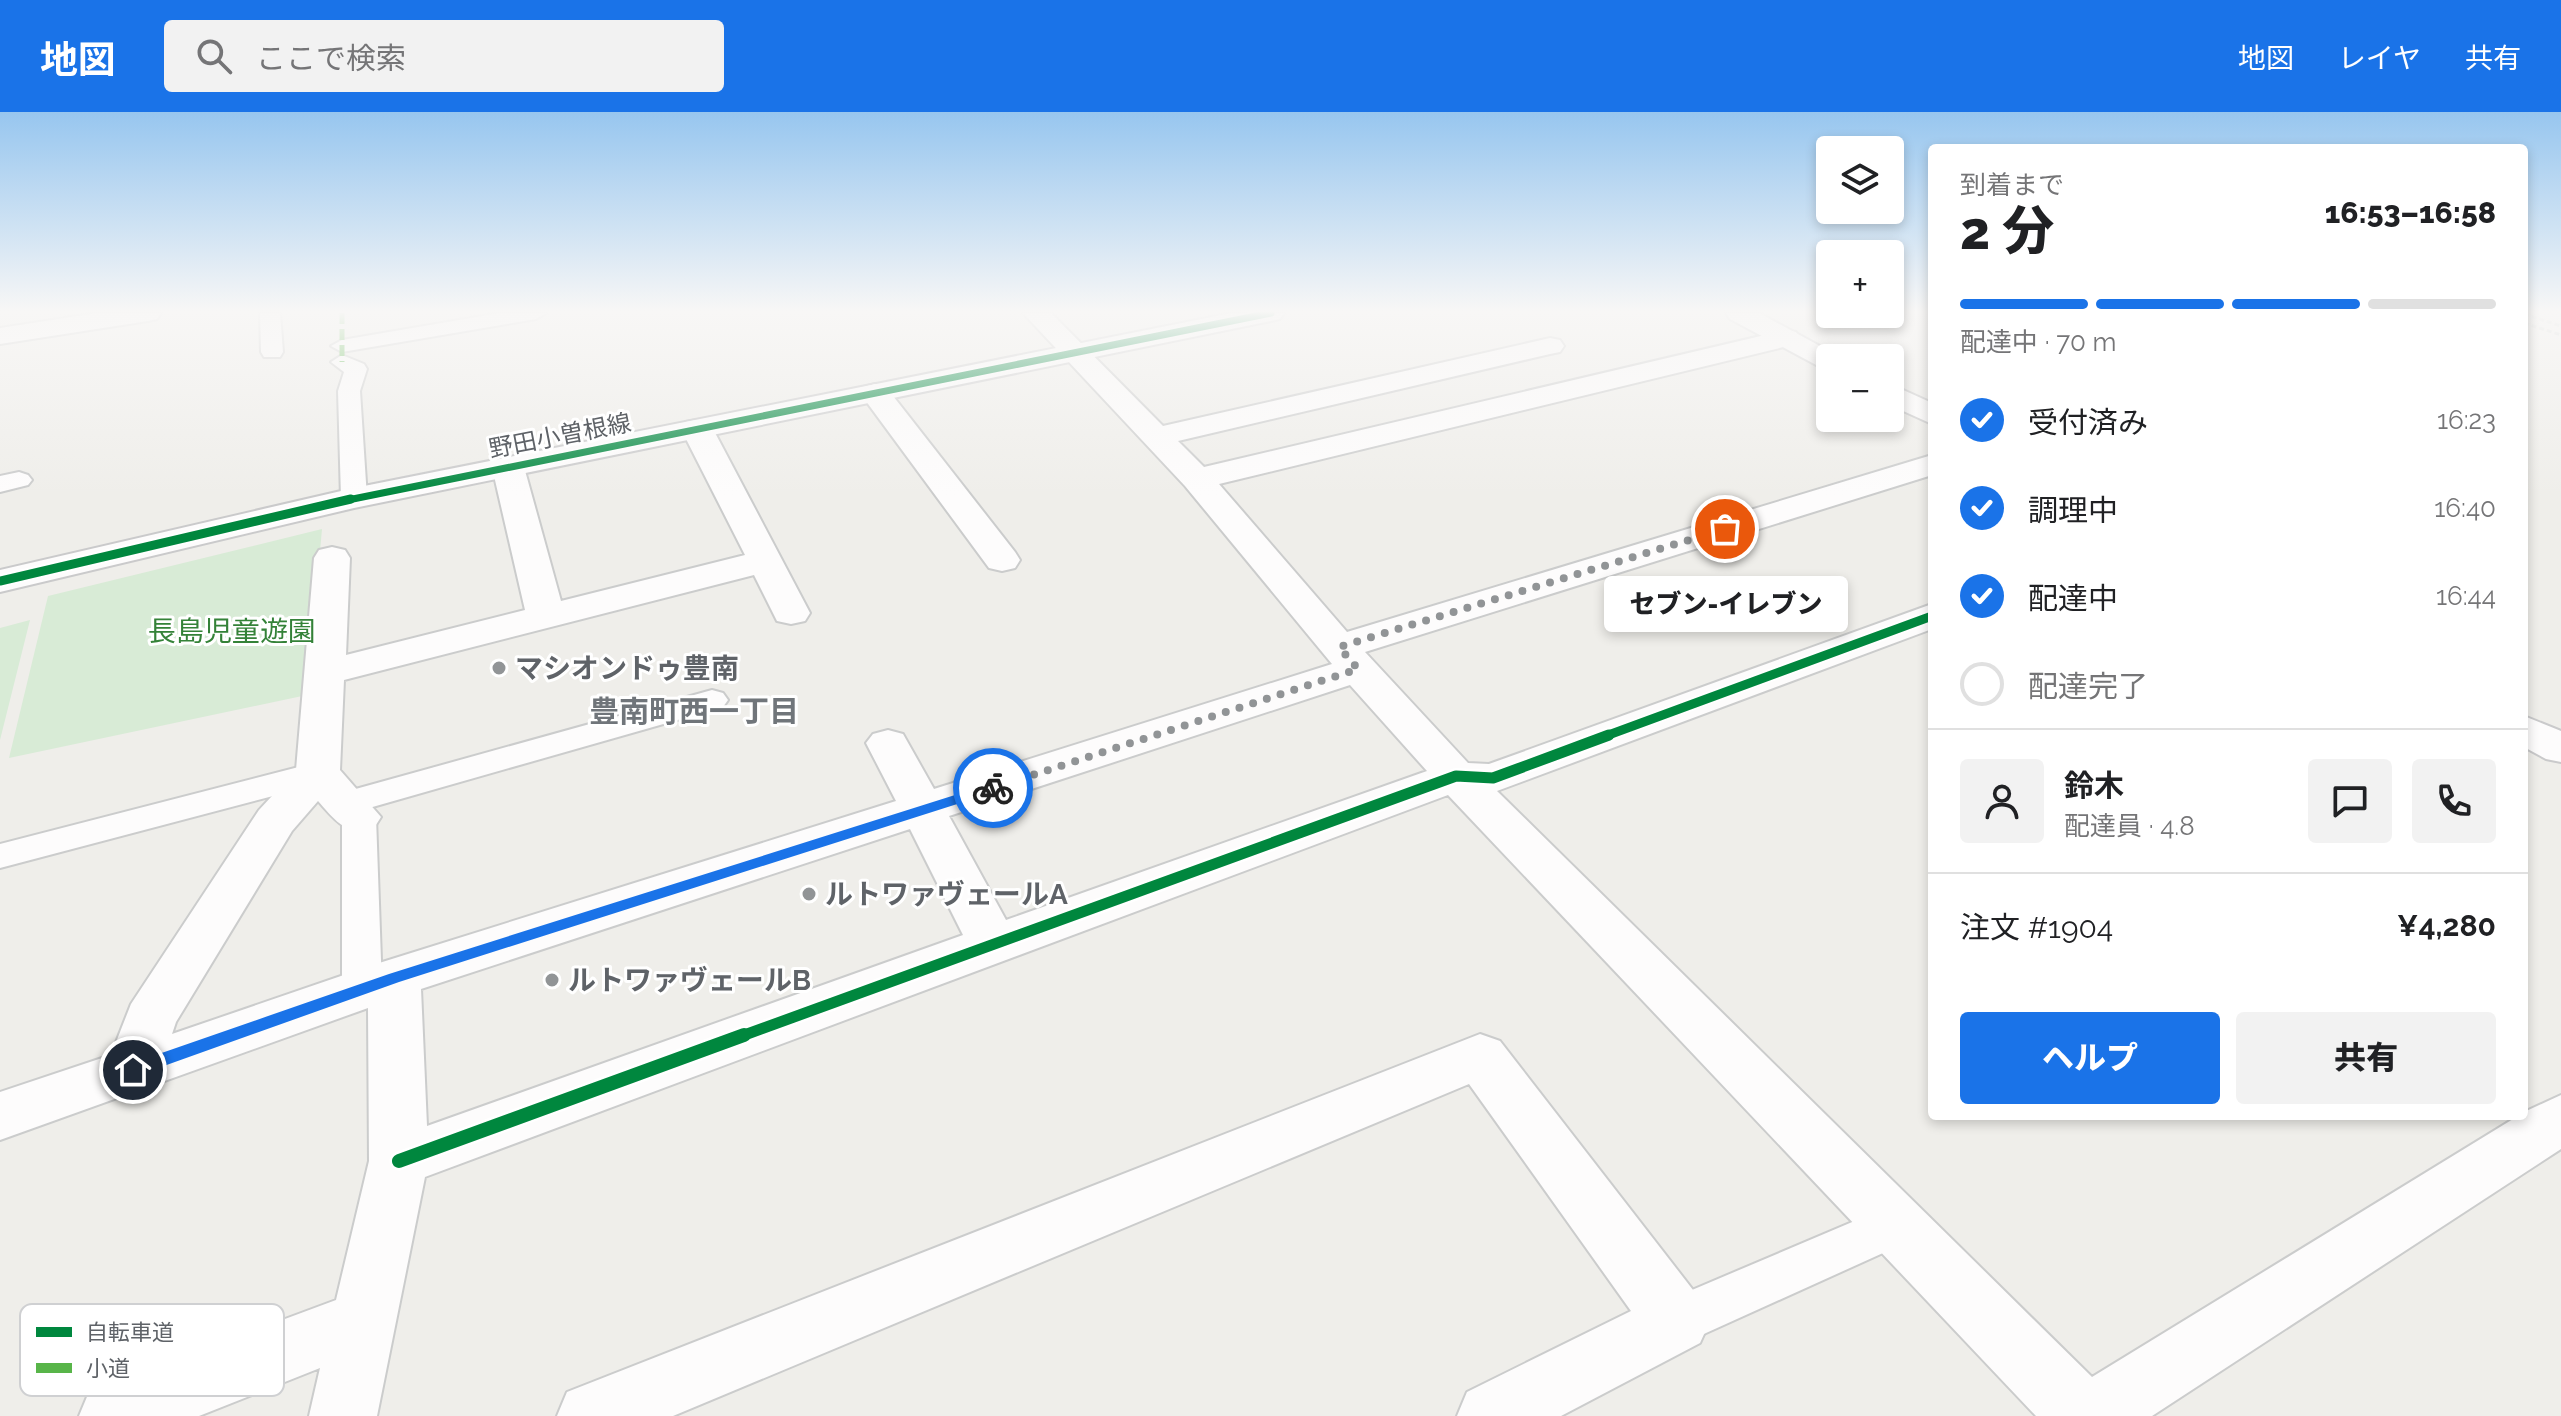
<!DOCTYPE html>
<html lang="ja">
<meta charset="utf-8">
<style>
:root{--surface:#fff;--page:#f2f2f2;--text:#202124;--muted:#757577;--line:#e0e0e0;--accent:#1a73e8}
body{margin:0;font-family:Raleway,"Noto Sans JP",sans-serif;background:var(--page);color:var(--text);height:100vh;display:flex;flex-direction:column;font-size:30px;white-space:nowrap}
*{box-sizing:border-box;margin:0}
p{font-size:26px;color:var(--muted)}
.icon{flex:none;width:44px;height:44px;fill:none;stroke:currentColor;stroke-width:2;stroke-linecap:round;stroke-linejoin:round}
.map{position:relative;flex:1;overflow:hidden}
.sheet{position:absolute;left:1928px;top:32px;width:600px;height:976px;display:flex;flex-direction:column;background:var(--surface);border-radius:8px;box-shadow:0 4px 12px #0003}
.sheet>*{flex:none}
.controls{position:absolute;left:1816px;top:24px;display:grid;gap:16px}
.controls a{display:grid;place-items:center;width:88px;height:88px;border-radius:8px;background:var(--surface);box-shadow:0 4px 12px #0003;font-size:40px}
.pin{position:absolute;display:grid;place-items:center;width:68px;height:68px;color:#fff;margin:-34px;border:4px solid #fff;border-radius:50%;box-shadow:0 2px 8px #0007}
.courier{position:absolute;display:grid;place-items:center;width:80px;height:80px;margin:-40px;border:6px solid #1a73e8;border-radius:50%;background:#fff;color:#222;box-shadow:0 2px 10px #0007}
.bubble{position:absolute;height:56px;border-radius:8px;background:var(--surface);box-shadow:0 4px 12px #0003;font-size:26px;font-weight:800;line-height:56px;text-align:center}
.head em{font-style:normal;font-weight:800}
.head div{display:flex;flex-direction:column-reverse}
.head{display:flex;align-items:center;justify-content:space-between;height:136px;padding:0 32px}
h1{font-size:52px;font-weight:800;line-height:60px}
.bar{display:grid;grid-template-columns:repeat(4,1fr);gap:12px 8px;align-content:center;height:96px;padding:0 32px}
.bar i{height:10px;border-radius:6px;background:var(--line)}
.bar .active{background:var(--accent)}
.bar p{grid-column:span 4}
.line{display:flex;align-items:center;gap:20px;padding:0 32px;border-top:2px solid var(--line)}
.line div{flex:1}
.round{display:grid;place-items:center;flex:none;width:84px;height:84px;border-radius:8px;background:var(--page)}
ol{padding:0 32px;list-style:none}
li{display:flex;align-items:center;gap:24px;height:88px}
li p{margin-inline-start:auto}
li .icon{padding:8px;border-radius:50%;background:var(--accent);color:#fff;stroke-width:4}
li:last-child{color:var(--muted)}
li i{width:44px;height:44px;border:4px solid var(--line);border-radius:50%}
.action{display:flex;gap:16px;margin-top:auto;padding:16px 32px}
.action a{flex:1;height:92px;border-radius:8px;background:var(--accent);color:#fff;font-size:32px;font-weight:800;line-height:92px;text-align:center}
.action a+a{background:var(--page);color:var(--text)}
header{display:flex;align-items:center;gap:48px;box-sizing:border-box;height:112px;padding:0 40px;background:var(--accent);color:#fff}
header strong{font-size:38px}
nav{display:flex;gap:44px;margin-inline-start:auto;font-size:28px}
.search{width:560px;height:72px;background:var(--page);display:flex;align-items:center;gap:20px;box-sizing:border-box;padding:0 28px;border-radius:8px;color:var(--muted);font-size:30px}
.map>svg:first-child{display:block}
.green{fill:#d8ebd6}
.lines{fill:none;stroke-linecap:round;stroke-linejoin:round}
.lane-casing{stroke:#cbcccc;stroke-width:4}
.street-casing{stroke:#cbcccc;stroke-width:4}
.secondary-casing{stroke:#cacacb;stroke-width:4}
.path{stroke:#cacfcc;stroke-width:3;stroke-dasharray:5 3;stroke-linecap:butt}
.lane{fill:#fdfcfc;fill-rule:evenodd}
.street{fill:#fdfcfc;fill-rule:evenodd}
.secondary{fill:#fdfcfc;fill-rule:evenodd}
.quiet{stroke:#58b549;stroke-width:5;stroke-dasharray:11 5;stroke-linecap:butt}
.cycleway-far3-casing{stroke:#fff;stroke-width:10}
.cycleway-far2-casing{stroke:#fff;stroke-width:13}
.cycleway-far1-casing{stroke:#fff;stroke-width:16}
.cycleway-casing{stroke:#fff;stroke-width:19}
.cycleway-far3{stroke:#00873e;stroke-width:7}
.cycleway-far2{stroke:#00873e;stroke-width:9}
.cycleway-far1{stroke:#00873e;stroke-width:11}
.cycleway{stroke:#00873e;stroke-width:14}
.route{fill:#1a73e8}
.done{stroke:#919496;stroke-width:8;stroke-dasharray:0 14.4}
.poi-dot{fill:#919496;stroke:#fff;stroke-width:3}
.labels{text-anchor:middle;stroke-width:6;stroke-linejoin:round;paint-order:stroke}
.far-street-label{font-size:24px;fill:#5f6368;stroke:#fff}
.park-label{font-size:28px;fill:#348238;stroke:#fff}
.poi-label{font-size:28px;font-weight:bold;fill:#5f6368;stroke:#fff;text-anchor:start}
.neighbourhood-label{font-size:30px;font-weight:bold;fill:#70757a;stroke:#fff}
.key{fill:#fff;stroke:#cfd0d2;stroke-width:2}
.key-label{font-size:22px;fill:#5f6368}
</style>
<header>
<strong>地図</strong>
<div class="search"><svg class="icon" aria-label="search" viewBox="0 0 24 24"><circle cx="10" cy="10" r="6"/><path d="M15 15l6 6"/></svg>ここで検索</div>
<nav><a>地図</a><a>レイヤ</a><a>共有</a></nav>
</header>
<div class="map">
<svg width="2561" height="1304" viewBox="0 0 2561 1304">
<rect width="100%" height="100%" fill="#efeeea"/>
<path class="green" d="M322 417 307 583 9 646 48 484Z
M30 508 0 628V516Z"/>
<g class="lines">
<g class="lane-casing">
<path id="lane" d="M260 201H280L283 240 280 245H264L261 240Z
M500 201H546L536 207 342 240 331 234 342 228Z
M342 243 364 252 367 257 360 279 367 386 363 392H345L341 386 338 279 344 260 331 250Z
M19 360 28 363 32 368 28 373 0 380V364Z
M712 578 723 581 728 588 723 595 369 696 376 705 382 877 376 888 362 892 348 888 342 877V701L334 699 328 691 334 683Z
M318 650 330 653 335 661 330 669 0 756V732Z
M1897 1091 1914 1097 1921 1112 1914 1127 1695 1226 1677 1233 1659 1226 1652 1209 1659 1192Z"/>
</g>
<g class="street-casing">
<path id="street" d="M97 201H161L157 207 148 209 0 232V216Z
M1023 201H1051L1163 314 1550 226 1560 228 1564 234 1560 240 1550 242 1178 329 1204 355 1786 218 1796 220 1800 226 1796 232 1219 372 1347 520 1932 343V363L1365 540 1468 651 1489 652 1932 492V517L1497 679 2092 1265 2518 1004H2524V1000L2561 983V1037L2152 1304H2036L1448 683 425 1065 377 1304H309L320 1256 199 1304H79L89 1280 336 1188 369 1049 368 896 0 1028V980L111 943 131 892 259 698 296 658 314 446 319 438 332 435 345 438 350 446 346 543 525 498 492 355 496 348 508 345 520 348 524 355 561 489 745 443 681 317 686 310 697 308 708 310 713 317 810 501 805 509 791 512 777 509 754 463 344 568 340 658 381 705 374 716C345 724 336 709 318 689L292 719 176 910 172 922 376 852 896 689 866 631 873 622 888 618 903 622 934 677 1332 552 1185 374ZM1350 573 1427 659 1006 808 949 704ZM910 717 963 823 427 1014 421 877Z
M875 272 886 275 1015 440 1020 448 1015 456 1002 459 989 456 860 281 864 275Z
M1480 922 1500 929 1700 1187 1710 1209 1700 1231 1561 1304H1457L1467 1280 1631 1199 1469 972 673 1304H557L567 1280Z"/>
</g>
<g class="secondary-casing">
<path id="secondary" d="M1232 201H1284L1280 207 1271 209 354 396 0 480V458L354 376Z
M1726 201H1759L1842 246H1830V258L1820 255 1730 207Z
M1890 272 1932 291V312L1890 293Z
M2524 604 2561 619V650L2546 647 2524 635Z"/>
</g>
<path class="path" d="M2524 202 2561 214
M2524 211 2561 223"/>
<use href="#lane" class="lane"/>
<use href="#street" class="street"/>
<use href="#secondary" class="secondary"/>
<path class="quiet" d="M342 201V250"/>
<g class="cycleway-far3-casing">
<path id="cycleway-far3" d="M343 389 1271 201"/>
</g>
<g class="cycleway-far2-casing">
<path id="cycleway-far2" d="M0 469 351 387
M1603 625 1932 504"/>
</g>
<g class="cycleway-far1-casing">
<path id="cycleway-far1" d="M739 925 1456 664 1493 666 1609 623"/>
</g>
<g class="cycleway-casing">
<path id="cycleway" d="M399 1049 744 923"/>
</g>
<use href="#cycleway-far3" class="cycleway-far3"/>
<use href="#cycleway-far2" class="cycleway-far2"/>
<use href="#cycleway-far1" class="cycleway-far1"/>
<use href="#cycleway" class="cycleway"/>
</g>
<linearGradient id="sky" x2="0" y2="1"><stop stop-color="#97c6ef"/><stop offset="0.52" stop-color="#f8f7f6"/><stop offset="1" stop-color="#f8f7f6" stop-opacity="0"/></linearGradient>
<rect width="2561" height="383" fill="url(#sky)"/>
<path class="route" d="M993 671 1000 676 998 679 399 870 133 965 124 958 127 953 389 862Z"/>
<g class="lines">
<path class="done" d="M993 676 1358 557 1339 535 1725 417"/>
</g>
<g class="poi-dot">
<circle cx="499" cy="556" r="8"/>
<circle cx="809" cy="782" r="8"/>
<circle cx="552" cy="868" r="8"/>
</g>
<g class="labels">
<g class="far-street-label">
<text transform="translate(560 324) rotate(-11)" y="8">野田小曽根線</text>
</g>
<g class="park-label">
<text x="232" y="529">長島児童遊園</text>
</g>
<g class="poi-label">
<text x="515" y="566">マシオンドゥ豊南</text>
<text x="825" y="792">ルトワァヴェールA</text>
<text x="568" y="878">ルトワァヴェールB</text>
</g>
<g class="neighbourhood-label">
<text x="694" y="610">豊南町西一丁目</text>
</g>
</g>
<rect x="20" y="1192" width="264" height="92" rx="12" class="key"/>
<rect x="36" y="1215" width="36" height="10" fill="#00873e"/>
<rect x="36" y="1251" width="36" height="10" fill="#58b549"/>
<g class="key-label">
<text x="86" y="1228">自転車道</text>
<text x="86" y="1264">小道</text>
</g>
</svg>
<div class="controls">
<a><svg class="icon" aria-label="layers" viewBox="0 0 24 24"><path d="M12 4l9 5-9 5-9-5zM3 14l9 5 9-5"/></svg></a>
<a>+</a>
<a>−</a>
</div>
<div class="pin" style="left:1725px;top:417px;background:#ea580c"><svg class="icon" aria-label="bag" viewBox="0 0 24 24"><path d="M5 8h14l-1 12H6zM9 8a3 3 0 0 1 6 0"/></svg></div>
<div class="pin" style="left:133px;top:958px;background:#1f2937"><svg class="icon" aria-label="home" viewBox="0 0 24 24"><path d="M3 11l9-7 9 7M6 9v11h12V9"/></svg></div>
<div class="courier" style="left:993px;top:676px"><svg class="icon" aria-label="bike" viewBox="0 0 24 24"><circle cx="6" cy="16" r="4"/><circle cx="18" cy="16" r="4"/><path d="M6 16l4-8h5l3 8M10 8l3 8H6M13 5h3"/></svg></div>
<div class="bubble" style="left:1604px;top:464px;width:244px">セブン-イレブン</div>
<section class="sheet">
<div class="head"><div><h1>2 分</h1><p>到着まで</p></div><em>16:53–16:58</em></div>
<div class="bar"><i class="active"></i><i class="active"></i><i class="active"></i><i></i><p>配達中 · 70 m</p></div>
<ol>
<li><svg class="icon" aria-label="check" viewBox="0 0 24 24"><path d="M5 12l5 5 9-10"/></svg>受付済み<p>16:23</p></li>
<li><svg class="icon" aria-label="check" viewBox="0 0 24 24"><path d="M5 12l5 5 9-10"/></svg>調理中<p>16:40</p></li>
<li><svg class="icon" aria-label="check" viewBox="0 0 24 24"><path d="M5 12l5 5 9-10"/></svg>配達中<p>16:44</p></li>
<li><i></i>配達完了</li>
</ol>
<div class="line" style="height:144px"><a class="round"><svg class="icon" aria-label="person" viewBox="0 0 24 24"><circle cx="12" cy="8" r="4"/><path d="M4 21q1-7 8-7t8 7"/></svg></a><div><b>鈴木</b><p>配達員 · 4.8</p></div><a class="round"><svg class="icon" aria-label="chat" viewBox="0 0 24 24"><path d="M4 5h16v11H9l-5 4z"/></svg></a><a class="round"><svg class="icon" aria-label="phone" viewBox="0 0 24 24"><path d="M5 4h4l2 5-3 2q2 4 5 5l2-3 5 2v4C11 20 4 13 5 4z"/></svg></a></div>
<div class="line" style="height:104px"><div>注文 #1904</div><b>¥4,280</b></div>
<div class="action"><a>ヘルプ</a><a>共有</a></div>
</section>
</div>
